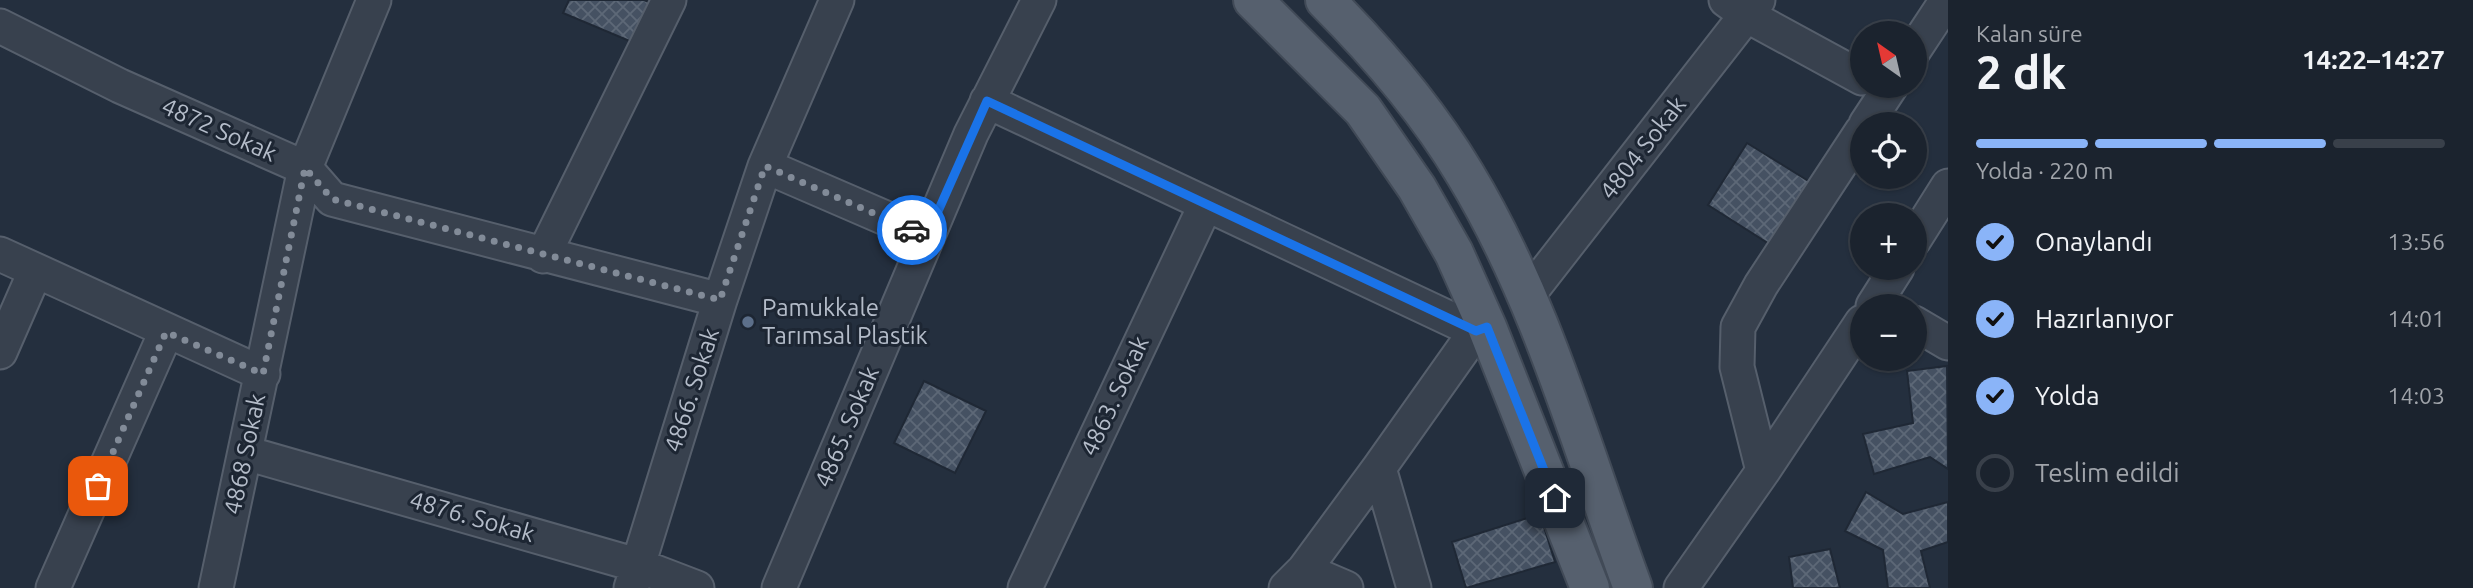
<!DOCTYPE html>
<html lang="tr">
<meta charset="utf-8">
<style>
:root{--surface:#1b232e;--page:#242b36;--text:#f1f3f6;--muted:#a0a4aa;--line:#39404a;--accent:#8ab4f8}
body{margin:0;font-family:Ubuntu,sans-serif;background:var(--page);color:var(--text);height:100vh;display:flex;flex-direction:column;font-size:26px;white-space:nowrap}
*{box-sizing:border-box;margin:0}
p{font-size:23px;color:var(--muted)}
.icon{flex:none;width:38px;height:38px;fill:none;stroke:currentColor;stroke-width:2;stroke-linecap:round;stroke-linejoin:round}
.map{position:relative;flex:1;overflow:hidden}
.sheet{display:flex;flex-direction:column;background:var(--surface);width:525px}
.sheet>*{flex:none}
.needle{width:46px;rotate:326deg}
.fabs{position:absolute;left:1850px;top:21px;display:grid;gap:14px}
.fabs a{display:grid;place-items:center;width:77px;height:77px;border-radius:50%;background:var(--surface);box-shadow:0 2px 5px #0004,0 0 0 2px var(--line);font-size:35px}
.pin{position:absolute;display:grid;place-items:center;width:60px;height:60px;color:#fff;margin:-30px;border-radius:14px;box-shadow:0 4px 10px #0006}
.courier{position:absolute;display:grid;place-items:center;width:70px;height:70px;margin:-35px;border:5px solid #1a73e8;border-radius:50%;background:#fff;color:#222;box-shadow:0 2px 9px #0007}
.summary em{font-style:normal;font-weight:700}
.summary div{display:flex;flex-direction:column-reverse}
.summary{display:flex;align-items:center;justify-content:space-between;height:119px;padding:0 28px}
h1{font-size:46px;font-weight:700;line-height:52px}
.bar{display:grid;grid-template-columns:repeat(4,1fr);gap:10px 7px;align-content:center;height:84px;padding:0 28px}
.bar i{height:9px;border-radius:5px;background:var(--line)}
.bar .active{background:var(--accent)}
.bar p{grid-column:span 4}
ol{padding:0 28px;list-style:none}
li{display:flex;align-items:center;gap:21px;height:77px}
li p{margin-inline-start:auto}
li .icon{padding:7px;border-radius:50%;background:var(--accent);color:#111;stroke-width:4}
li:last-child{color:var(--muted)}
li i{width:38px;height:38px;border:4px solid var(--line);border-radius:50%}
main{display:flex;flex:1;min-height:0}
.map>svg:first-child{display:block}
.building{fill:url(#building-cross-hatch);stroke:#1f2835;stroke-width:2}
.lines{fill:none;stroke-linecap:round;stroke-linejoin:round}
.minor-casing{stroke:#565f6c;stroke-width:37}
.primary-casing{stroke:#414a57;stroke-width:42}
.minor{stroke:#38414e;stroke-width:33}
.primary{stroke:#56606e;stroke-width:38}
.done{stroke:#828b98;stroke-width:7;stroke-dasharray:0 12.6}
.route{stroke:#1a73e8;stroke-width:9}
.service-dot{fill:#5c6f8a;stroke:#1d2633;stroke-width:2.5}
.labels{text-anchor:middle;stroke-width:6;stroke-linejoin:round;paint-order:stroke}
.street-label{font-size:24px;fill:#b4bcc9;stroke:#1d2633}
.poi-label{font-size:24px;fill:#b4bcc9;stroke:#1d2633;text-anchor:start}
</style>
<main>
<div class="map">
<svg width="1948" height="588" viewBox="0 0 1948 588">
<defs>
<pattern id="building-cross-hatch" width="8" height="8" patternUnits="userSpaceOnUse" patternTransform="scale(1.75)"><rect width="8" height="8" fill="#455162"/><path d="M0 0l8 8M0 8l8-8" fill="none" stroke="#5d6877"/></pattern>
</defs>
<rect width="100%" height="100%" fill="#242f3e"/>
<path class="building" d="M569 0H644L656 5 639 45 563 13Z
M1747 143 1810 182 1771 245 1708 205Z
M1947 366 1948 469 1930 457 1874 474 1863 434 1913 423 1907 371Z
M924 381 986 411 955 473 894 443Z
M1866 492 1903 514 1948 502V542L1921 551 1930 588H1888L1883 550 1845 531Z
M1540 514 1555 562 1466 588 1452 542Z
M1830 549 1840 588H1793L1789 557Z"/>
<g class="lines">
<g class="minor-casing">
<path id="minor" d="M1726 0 1748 16 1862 78
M0 26 120 86 305 168 332 199 720 300
M1914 50 1947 0
M987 101 1476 331
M1866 124 1891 86
M765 166 927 236
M1914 240 1948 186
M0 254 263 374
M543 256 669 0
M1527 296 1758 0
M1873 306 1897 268
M1914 323 1948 343
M0 352 35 272
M246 453 637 565 697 588
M1379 468 1414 588
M1763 471 1737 367 1738 327 1761 285 1862 131
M1304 570 1346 588
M53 588 166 332
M216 588 305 168 374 0
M631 588 720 300 765 166 837 0
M779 588 971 134 1039 0
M1025 588 1206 204
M1286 588 1304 570 1379 468 1476 331 1487 327
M1681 588 1763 471 1862 322"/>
</g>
<g class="primary-casing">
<path id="primary" d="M1253 0 1363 110 1417 188 1454 253 1487 327 1590 588
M1325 0C1378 53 1427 110 1465 174 1542 301 1582 450 1633 588"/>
</g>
<use href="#minor" class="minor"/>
<use href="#primary" class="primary"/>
</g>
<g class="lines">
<path class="done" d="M98 486 166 332 263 374 305 168 332 199 720 300 765 166 912 230"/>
<path class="route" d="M912 230 927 236 987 101 1476 331 1487 327 1555 498"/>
</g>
<circle class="service-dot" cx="748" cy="322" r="7"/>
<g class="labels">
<g class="street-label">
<text transform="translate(219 130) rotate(24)" y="8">4872 Sokak</text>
<text transform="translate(1643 148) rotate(-52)" y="8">4804 Sokak</text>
<text transform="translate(692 390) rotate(-72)" y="8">4866. Sokak</text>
<text transform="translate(1115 396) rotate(-65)" y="8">4863. Sokak</text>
<text transform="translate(847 427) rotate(-67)" y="8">4865. Sokak</text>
<text transform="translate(245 454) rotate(-78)" y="8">4868 Sokak</text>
<text transform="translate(472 517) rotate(16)" y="8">4876. Sokak</text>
</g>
<g class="poi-label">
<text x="762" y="316">Pamukkale<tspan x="762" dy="28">Tarımsal Plastik</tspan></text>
</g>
</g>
</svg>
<div class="fabs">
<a><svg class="needle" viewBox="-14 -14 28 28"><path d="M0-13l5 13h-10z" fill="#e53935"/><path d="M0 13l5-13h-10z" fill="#a0a4aa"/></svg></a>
<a><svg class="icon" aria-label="locate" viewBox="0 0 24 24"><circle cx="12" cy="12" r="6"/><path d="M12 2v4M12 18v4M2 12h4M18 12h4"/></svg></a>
<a>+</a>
<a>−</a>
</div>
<div class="pin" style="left:98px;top:486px;background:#ea580c"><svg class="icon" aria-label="bag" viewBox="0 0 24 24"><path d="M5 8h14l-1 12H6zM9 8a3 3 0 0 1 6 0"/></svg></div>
<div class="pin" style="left:1555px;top:498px;background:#1f2937"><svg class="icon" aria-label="home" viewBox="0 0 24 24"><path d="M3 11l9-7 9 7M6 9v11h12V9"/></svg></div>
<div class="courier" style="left:912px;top:230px"><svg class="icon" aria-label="car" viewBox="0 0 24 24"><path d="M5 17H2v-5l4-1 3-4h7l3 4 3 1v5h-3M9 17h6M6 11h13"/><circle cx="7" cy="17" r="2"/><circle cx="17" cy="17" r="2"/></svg></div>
</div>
<section class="sheet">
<div class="summary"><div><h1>2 dk</h1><p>Kalan süre</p></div><em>14:22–14:27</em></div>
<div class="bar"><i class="active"></i><i class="active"></i><i class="active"></i><i></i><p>Yolda · 220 m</p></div>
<ol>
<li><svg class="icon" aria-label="check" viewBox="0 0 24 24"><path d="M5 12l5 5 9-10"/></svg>Onaylandı<p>13:56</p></li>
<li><svg class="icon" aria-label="check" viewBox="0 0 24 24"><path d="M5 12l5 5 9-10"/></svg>Hazırlanıyor<p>14:01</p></li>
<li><svg class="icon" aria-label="check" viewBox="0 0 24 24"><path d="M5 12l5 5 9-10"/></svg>Yolda<p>14:03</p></li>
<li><i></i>Teslim edildi</li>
</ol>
</section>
</main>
